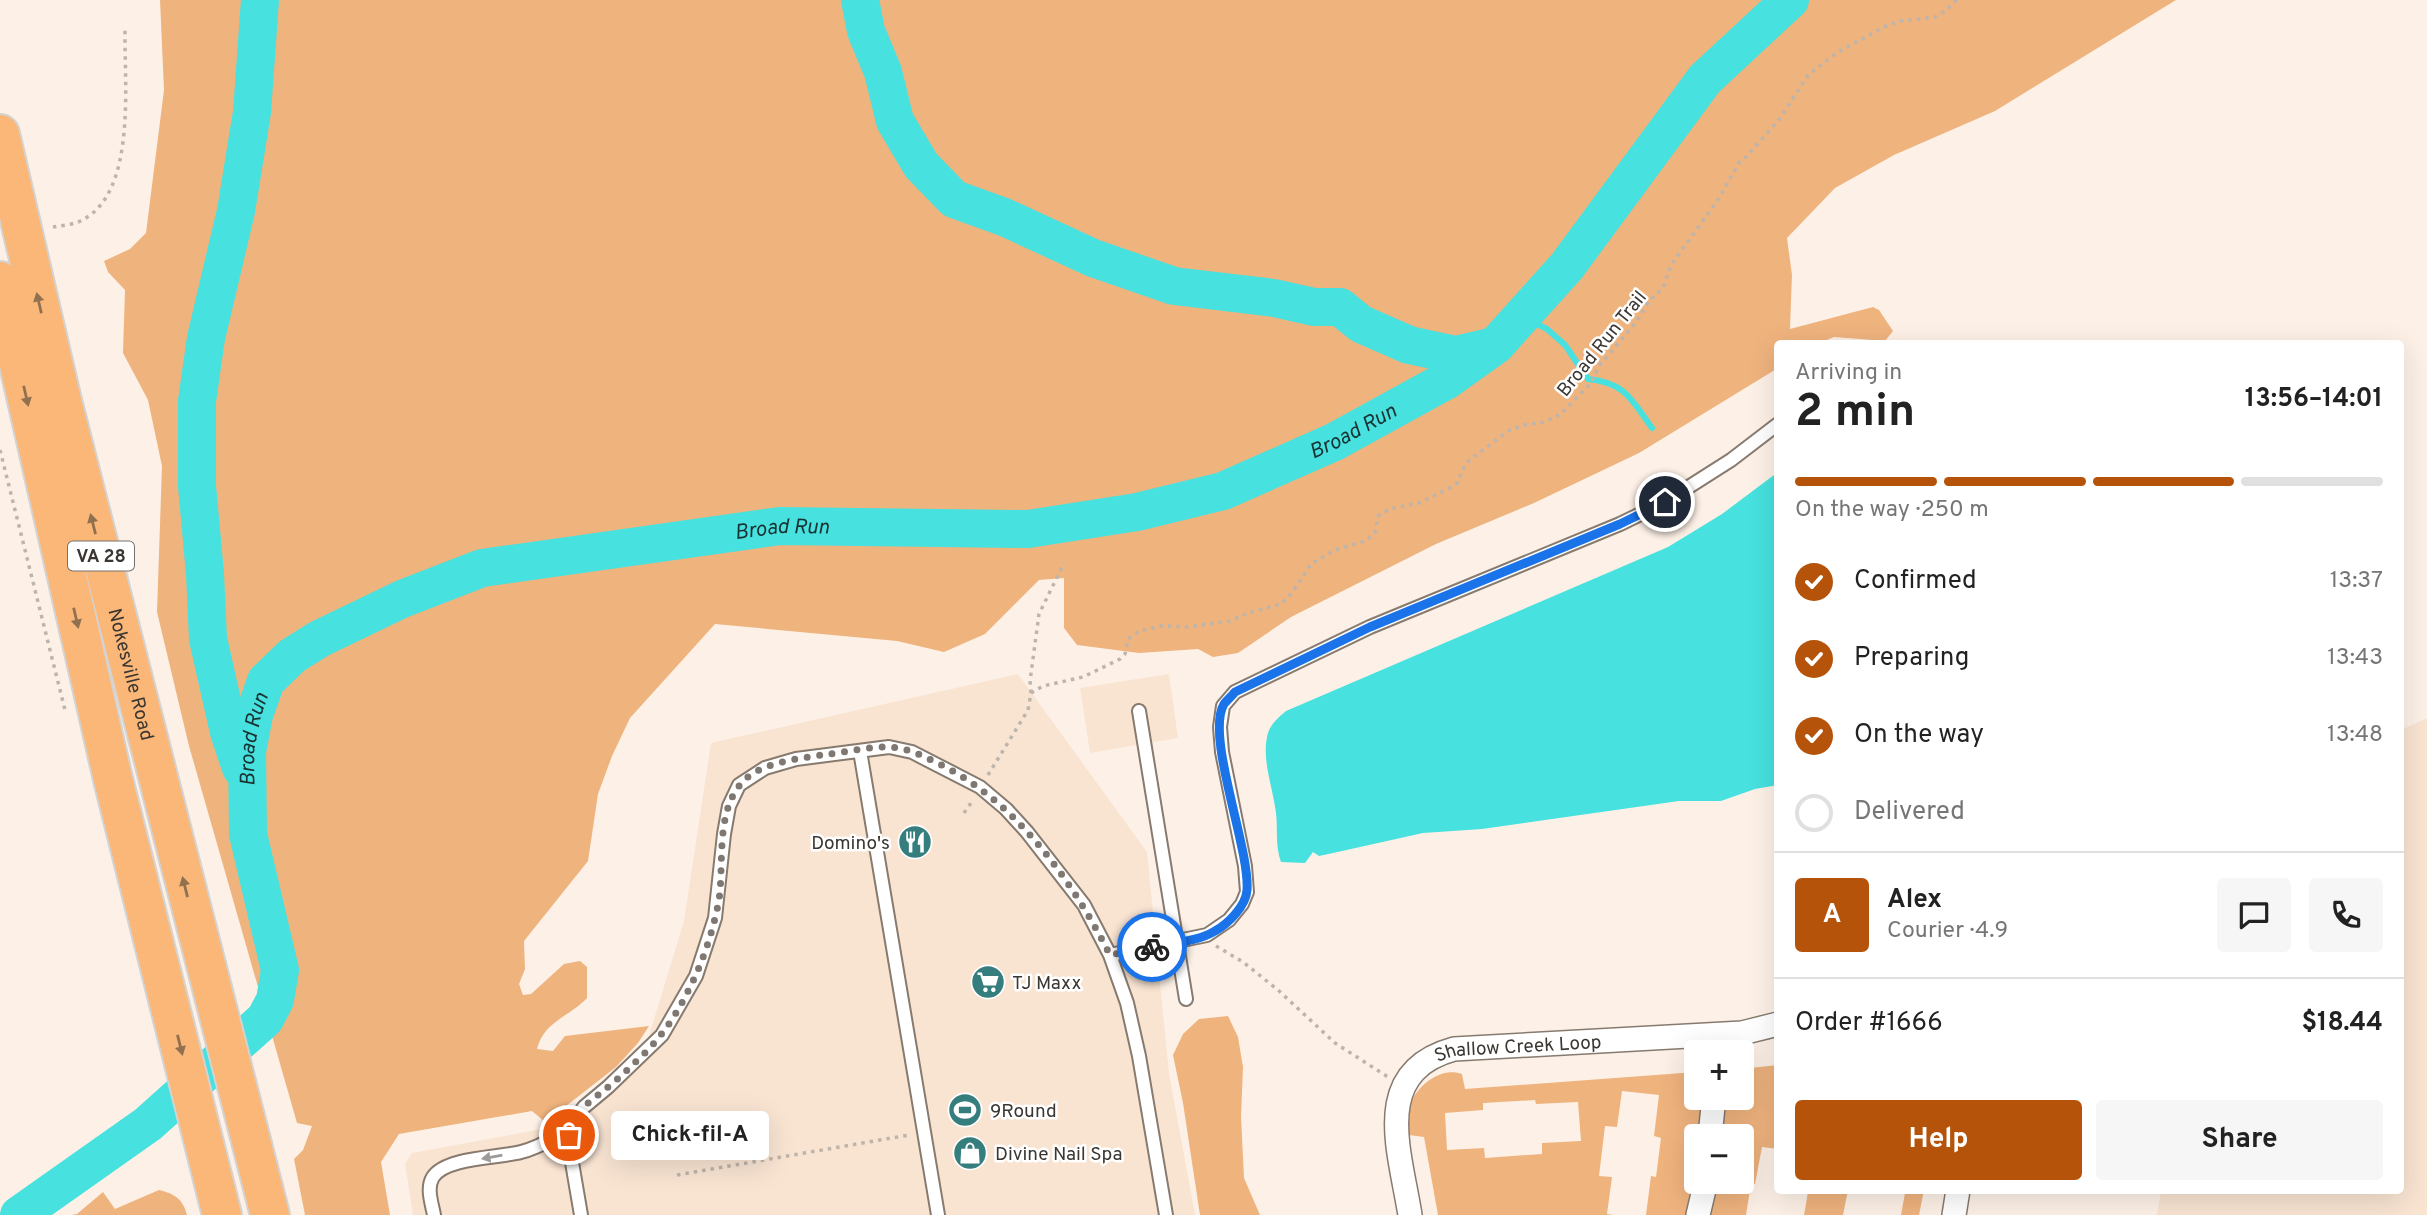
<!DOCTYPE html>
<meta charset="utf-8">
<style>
:root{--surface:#fff;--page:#f6f6f6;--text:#222;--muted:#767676;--line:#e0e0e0;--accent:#b45309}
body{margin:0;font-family:Overpass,sans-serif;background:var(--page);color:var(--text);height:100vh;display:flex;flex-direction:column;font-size:26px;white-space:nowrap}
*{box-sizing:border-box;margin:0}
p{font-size:23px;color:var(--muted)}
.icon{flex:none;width:38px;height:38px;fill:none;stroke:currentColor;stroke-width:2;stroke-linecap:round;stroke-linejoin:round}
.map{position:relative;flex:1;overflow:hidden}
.panel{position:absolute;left:1774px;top:340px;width:630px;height:854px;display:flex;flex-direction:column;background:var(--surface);border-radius:7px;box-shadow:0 7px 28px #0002}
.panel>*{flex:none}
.buttons{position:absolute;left:1684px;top:1040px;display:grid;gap:14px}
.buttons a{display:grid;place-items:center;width:70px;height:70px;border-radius:7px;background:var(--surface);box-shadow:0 7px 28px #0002;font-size:35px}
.pin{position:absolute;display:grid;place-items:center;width:60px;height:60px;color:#fff;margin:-30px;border:4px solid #fff;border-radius:50%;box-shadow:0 2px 7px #0007}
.courier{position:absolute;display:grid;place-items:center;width:70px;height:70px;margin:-35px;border:5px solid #1a73e8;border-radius:50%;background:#fff;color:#222;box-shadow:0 2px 9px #0007}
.bubble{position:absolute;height:49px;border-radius:7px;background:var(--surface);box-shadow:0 7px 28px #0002;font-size:23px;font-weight:700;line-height:49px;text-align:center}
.summary em{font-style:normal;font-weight:700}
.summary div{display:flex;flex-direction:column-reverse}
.summary{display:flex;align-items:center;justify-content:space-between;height:119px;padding:0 21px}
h1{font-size:46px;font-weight:700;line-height:52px}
.bar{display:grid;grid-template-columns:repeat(4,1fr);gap:10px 7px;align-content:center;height:84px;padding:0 21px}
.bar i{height:9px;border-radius:5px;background:var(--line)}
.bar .active{background:var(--accent)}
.bar p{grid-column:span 4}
.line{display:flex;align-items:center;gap:18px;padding:0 21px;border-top:2px solid var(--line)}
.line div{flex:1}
.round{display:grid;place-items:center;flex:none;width:74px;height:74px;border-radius:7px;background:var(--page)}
ol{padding:0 21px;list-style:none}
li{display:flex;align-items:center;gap:21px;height:77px}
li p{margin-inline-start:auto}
li .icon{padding:7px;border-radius:50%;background:var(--accent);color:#fff;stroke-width:4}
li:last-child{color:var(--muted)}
li i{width:38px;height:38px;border:4px solid var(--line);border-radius:50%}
.action{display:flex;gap:14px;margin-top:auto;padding:14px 21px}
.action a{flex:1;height:80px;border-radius:7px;background:var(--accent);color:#fff;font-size:28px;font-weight:700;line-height:80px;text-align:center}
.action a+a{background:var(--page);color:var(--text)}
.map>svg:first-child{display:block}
.built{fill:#f9e4d2}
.green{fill:#efb37e;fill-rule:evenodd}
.water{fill:#47e1df}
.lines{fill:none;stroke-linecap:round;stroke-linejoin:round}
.stream{stroke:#47e1df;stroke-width:6}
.river{stroke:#47e1df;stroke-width:38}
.service-casing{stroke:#877a6e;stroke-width:16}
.minor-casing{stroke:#877a6e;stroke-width:26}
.trunk-casing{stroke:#d4d3d2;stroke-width:42}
.path{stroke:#bdb4ab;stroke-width:3.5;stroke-dasharray:3.5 5;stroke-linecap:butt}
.service{stroke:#fff;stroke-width:12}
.minor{stroke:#fff;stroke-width:23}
.trunk{stroke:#fab777;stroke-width:38}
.oneway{fill:#917050}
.oneway2{fill:#9d9a98}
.done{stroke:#7f7771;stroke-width:7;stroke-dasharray:0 12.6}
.route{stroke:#1a73e8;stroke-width:9}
.labels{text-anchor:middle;stroke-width:5;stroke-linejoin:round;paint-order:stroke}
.shield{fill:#fff;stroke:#76726f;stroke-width:2}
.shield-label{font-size:18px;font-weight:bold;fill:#3b3631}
.street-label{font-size:19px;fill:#3b3631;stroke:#fff}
.poi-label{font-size:19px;fill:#3b3631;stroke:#fff;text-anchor:start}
.water-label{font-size:21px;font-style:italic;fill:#193231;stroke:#fff}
</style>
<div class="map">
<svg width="2427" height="1215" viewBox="0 0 2427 1215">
<rect width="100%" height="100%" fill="#fdf1e7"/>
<path class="built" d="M1018 674 1147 852 1169 1073 1195 1215H413L405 1164 412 1153 558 1126 616 1072 648 1039 684 921 711 743Z
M1169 674 1178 738 1090 753 1080 688Z
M2427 718V1215H2157L2161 1190H2401V730Z"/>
<path class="green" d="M160 0H2176L1995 111 1894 155 1835 188 1787 238 1792 275 1790 329 1873 307 1879 310 1893 331 1885 341 1834 337 1820 343H1778V368L1639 453 1534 503 1436 544 1291 617 1238 653 1213 657 1198 649 1139 653 1077 645 1064 628V578L1039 580 985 634 944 652 897 641 715 624 630 718 612 756 598 794 588 861 524 941 525 969 519 984 523 995 531 994 564 964 580 961 587 967V998C568 1018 544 1021 537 1049L553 1051 565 1036 649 1026 638 1043 616 1067 566 1106 556 1124 550 1126 532 1111 399 1134 381 1162 390 1215H305L294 1159 303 1150 312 1126 297 1123 189 746 157 612 162 466 148 400 123 353 125 290 108 272 104 261 130 249 146 233 164 90Z
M1228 1016 1238 1037 1243 1067 1241 1117 1244 1178 1260 1215H1200L1183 1103 1173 1055 1183 1034 1199 1019Z
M1778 1065V1149L1762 1147 1755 1184H1751L1746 1215H1646L1651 1176 1656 1177 1661 1138 1654 1136 1659 1095 1622 1091 1617 1127 1605 1126 1599 1176 1612 1177 1607 1214 1613 1215H1438L1424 1137 1409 1135C1408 1130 1406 1124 1406 1118 1408 1094 1436 1065 1462 1074L1465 1089 1696 1072V1097H1741V1069ZM1535 1100 1536 1104 1578 1102 1581 1141 1542 1143V1154L1485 1158 1484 1148 1447 1150 1445 1113 1483 1110V1103ZM1696 1136H1741V1181H1696Z
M159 1190C175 1194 183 1199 187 1215H71L77 1214 103 1192 115 1209Z
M1797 1190H1848L1843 1215H1804L1808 1192Z
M1901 1190H1924L1919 1215H1901L1905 1193Z"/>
<path class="water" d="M1778 472V785L1755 789 1721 801H1679L1482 829 1423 833 1333 853 1319 856 1313 852 1305 863 1281 862C1275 845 1278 830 1276 813 1273 788 1262 761 1267 737 1269 725 1278 718 1286 711L1668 547 1722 514Z"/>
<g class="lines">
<path class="stream" d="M1523 317 1547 329 1565 345 1588 379C1626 383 1631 399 1652 428"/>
<g class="river">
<path d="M860 0 866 31 883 72 895 121 921 165 954 199 1004 217 1093 258 1174 286 1274 298 1314 307H1340L1361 324 1409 345 1456 355 1490 347"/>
<path d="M241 768 229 732 208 639 205 574 197 486V401L206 338 236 211 252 112 260 0"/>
<path id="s1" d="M19 1215 148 1124 265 1019 275 1000 280 970 248 834 247 751 254 715 266 681 292 656 319 639 402 599 482 568 780 526 1028 529 1137 512 1223 491 1334 442 1447 380 1496 345 1567 266 1705 79 1790 0"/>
</g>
<g class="service-casing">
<path id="service" d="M1139 711 1186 999
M860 751 938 1215
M1110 955 1207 935 1229 920 1242 904 1247 892 1245 866 1222 752 1220 727 1223 706 1235 692 1370 627 1620 524 1665 502 1731 460 1778 424
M434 1215C432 1204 426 1188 433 1177 446 1157 499 1158 521 1152 534 1149 545 1143 556 1137
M581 1215 569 1145V1135L575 1119 584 1107 608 1087 662 1035 696 976 715 918 724 834 729 806 739 785 765 768 796 759 889 747 912 752 980 787 1006 809 1027 832 1084 905 1110 955 1127 1003 1139 1056 1166 1215"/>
</g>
<g class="minor-casing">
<g id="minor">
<path d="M1710 1136 1714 1097"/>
<path id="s2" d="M1410 1215C1400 1151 1370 1072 1454 1049L1742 1033 1778 1024"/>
<path d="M1698 1215 1706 1181"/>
<path d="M1954 1215 1958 1190"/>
</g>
</g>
<g class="trunk-casing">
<g id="trunk">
<path id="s3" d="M0 134 62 401 270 1215"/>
<path d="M0 281 113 779 222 1215"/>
</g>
</g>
<path class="path" d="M53 227C63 225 75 225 84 219 137 190 124 81 125 29
M0 450 65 710
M1031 693 1030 681 1039 614 1064 563
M988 775 1028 710 1031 693 1043 686 1083 677 1120 659 1125 654 1128 639 1139 631 1162 626 1188 627 1230 621 1248 613 1281 604 1292 593 1311 564 1335 550 1365 541 1370 537 1375 532 1378 516 1390 509 1419 503 1450 488 1457 483 1466 463 1508 431 1524 425 1545 422 1561 414 1591 383 1599 366 1636 322 1649 301 1663 288 1671 265 1718 200 1740 161 1747 156 1778 121 1809 74 1838 52 1888 25 1901 21 1935 17 1945 11 1957 0
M964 813 973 800
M1216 946 1243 962 1278 990 1335 1043 1388 1077
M677 1175 909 1135"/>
<use href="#service" class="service"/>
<use href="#minor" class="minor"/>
<use href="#trunk" class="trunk"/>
</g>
<defs><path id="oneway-solid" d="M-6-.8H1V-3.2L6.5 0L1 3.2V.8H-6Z" transform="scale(1.75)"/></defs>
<g class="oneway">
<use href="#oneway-solid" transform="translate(39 303) rotate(-103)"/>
<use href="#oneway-solid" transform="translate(26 396) rotate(77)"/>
<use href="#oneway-solid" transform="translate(93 524) rotate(-104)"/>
<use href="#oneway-solid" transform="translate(76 618) rotate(77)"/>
<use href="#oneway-solid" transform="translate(185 887) rotate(-104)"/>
<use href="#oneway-solid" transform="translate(180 1045) rotate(76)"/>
</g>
<use class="oneway2" href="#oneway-solid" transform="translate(492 1157) rotate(170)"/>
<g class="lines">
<path class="done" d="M569 1135C573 1125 576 1115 584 1107 591 1100 600 1094 608 1087 622 1076 634 1063 647 1051 663 1034 676 1015 686 995 702 965 713 932 719 900 724 864 716 816 739 786 756 763 796 759 822 755 844 753 869 746 890 747 907 748 921 755 935 762 1014 798 1072 880 1110 955L1152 947"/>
<path class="route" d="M1152 947C1171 943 1197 942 1215 931 1228 924 1246 906 1247 890 1250 848 1205 736 1224 704 1227 700 1232 696 1235 692L1370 627 1620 524 1665 502"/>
</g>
<defs>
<g id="restaurant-disc" transform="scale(1.75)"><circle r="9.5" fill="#357e7d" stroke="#fff"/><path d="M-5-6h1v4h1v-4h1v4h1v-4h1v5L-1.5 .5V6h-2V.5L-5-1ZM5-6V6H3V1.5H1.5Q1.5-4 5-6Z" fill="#fff"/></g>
<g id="supermarket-disc" transform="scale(1.75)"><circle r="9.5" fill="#357e7d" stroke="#fff"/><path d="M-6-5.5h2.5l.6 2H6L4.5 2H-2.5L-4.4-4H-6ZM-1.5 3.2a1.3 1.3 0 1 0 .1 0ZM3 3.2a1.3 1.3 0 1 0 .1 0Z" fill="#fff"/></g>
<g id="stadium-disc" transform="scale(1.75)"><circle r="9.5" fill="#357e7d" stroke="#fff"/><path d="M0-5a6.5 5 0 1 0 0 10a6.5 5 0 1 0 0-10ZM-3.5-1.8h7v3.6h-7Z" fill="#fff"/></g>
<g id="shop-disc" transform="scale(1.75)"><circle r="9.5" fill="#357e7d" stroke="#fff"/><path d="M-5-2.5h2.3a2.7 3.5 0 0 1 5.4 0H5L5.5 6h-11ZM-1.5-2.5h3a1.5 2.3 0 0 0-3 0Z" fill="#fff"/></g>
</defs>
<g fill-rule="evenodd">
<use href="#restaurant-disc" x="915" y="842"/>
<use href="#supermarket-disc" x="988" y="982"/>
<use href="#stadium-disc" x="965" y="1110"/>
<use href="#shop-disc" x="970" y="1153"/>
</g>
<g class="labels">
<rect class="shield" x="68" y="541.5" width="66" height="29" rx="5"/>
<g class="shield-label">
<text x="101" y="562">VA 28</text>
</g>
<g class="street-label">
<text transform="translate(1601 343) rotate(-51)" y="7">Broad Run Trail</text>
<text dy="7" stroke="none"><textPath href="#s3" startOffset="556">Nokesville Road</textPath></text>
<text dy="7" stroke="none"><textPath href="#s2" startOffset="259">Shallow Creek Loop</textPath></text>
</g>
<g class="poi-label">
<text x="890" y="849" text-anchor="end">Domino's</text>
<text x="1012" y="989">TJ Maxx</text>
<text x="990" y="1117">9Round</text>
<text x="995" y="1160">Divine Nail Spa</text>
</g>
<g class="water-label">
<text dy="7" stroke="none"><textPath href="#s1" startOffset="1799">Broad Run</textPath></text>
<text dy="7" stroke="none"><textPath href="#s1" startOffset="1211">Broad Run</textPath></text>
<text dy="7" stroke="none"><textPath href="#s1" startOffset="602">Broad Run</textPath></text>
</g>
</g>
</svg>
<div class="buttons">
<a>+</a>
<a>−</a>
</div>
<div class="pin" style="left:569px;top:1135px;background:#ea580c"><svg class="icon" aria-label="bag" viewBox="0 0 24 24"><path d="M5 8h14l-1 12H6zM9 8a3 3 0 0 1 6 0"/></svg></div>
<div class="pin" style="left:1665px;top:502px;background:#1f2937"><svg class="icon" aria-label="home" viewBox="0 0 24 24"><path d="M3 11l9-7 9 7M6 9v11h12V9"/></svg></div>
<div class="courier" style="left:1152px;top:947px"><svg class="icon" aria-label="bike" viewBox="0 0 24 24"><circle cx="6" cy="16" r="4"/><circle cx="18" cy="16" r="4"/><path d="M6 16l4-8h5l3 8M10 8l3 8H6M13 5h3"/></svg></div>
<div class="bubble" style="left:611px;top:1111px;width:158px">Chick-fil-A</div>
<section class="panel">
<div class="summary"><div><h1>2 min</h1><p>Arriving in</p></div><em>13:56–14:01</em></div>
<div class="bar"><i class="active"></i><i class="active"></i><i class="active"></i><i></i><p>On the way · 250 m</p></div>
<ol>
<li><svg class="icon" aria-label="check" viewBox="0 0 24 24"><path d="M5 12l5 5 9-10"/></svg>Confirmed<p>13:37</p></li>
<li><svg class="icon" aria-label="check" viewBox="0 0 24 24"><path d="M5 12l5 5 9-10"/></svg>Preparing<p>13:43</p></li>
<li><svg class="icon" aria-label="check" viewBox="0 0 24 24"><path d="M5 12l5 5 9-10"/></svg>On the way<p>13:48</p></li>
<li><i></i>Delivered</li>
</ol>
<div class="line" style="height:126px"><b class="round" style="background:var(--accent);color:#fff">A</b><div><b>Alex</b><p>Courier · 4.9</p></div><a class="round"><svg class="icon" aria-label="chat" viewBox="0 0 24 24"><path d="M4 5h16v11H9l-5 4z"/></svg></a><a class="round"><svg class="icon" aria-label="phone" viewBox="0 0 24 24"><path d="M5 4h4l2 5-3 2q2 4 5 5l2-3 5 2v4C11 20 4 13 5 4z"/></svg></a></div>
<div class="line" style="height:91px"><div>Order #1666</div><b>$18.44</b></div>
<div class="action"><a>Help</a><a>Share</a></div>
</section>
</div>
